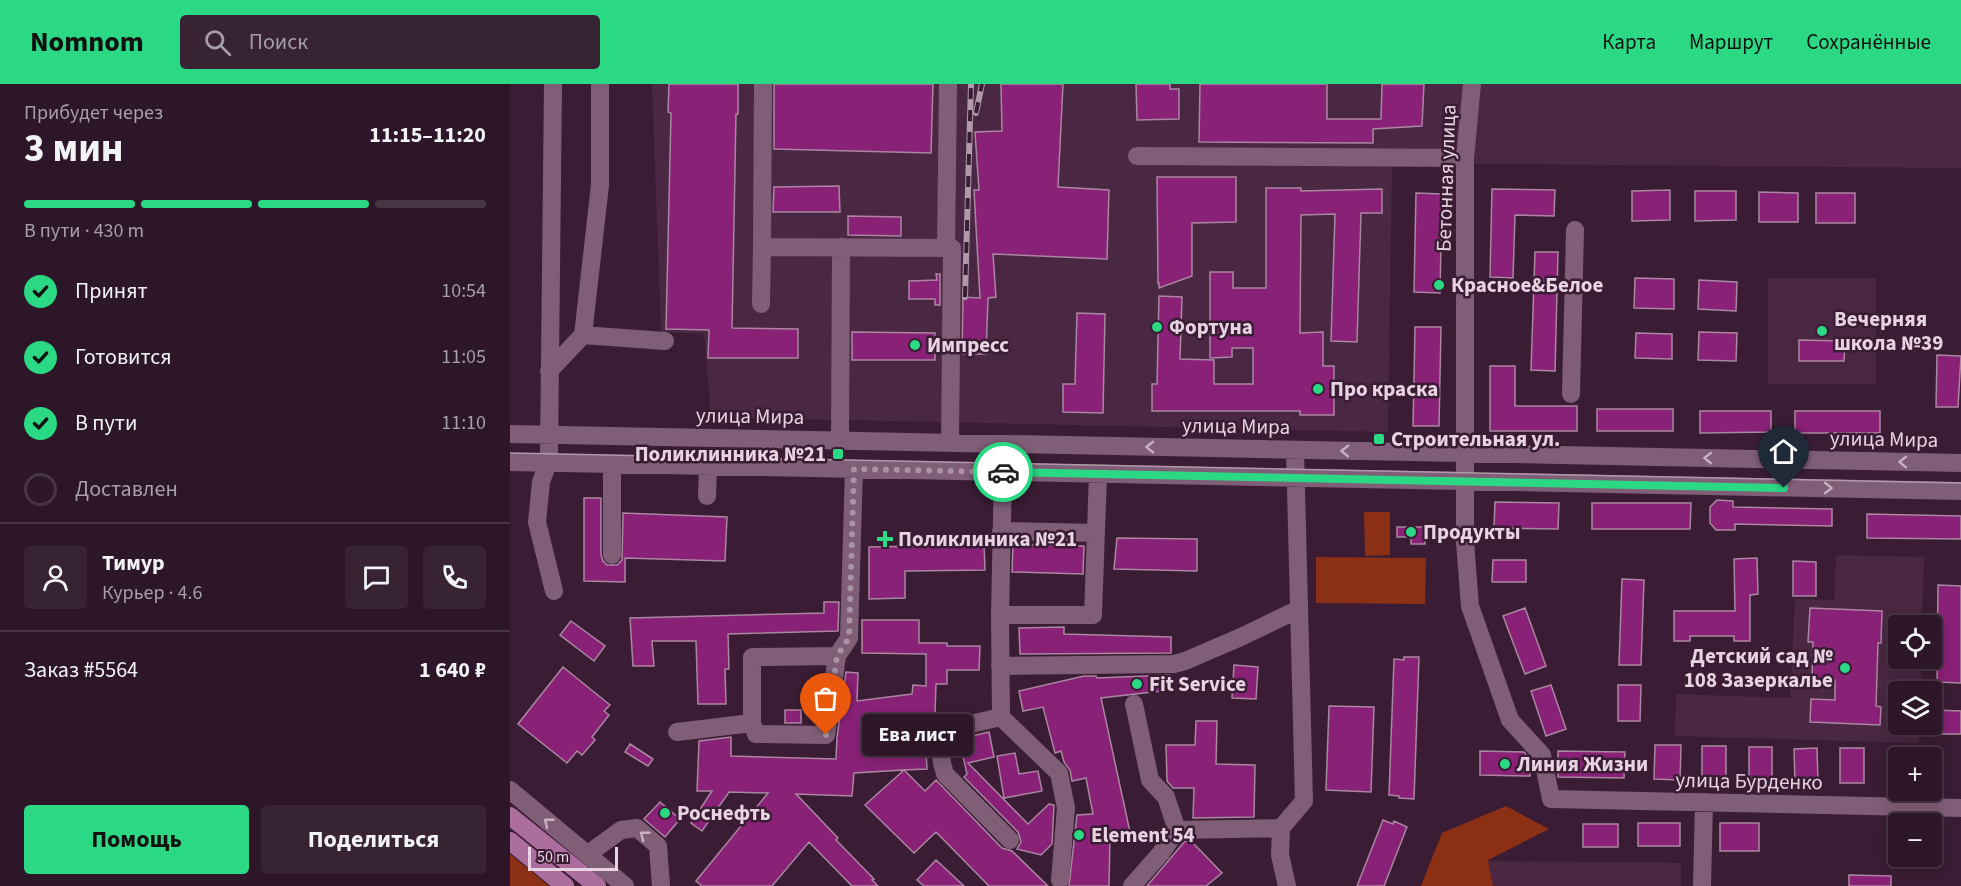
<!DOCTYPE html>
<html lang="ru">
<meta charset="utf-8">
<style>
:root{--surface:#2c1627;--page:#382333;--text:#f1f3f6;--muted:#a69fa7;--line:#483544;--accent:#2bd884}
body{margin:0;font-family:"Source Sans 3",sans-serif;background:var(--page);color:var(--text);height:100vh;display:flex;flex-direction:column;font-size:22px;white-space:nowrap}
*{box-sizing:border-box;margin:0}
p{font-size:20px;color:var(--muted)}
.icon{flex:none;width:33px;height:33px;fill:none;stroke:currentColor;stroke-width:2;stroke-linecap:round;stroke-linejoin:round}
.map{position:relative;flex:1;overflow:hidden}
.sheet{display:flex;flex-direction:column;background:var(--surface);width:510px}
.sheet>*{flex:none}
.tools{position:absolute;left:1378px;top:531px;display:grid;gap:12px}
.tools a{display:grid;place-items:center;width:54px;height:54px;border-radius:6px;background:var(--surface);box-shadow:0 3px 15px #0003,0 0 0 2px var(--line);font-size:30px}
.scale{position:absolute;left:18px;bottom:15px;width:90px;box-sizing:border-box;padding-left:6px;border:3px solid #e7d3e1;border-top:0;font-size:16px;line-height:21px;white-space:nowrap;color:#e7d3e1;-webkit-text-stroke:4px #3a1d34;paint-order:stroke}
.pin{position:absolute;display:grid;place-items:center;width:51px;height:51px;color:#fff;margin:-62px -26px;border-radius:50% 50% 50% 0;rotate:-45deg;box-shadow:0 0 6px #0007}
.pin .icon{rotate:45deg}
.courier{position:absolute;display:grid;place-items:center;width:60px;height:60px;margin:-30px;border:4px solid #2bd884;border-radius:50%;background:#fff;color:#222;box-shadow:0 2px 8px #0007}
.bubble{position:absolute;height:42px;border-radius:6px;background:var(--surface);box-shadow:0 3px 15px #0003,0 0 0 2px var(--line);font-size:20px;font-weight:700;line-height:42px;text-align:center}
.overview em{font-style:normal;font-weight:700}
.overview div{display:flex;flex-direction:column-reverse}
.overview{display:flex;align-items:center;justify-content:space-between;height:102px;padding:0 24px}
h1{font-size:39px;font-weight:700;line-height:45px}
.bar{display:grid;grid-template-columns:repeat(4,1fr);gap:9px 6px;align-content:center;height:72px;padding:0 24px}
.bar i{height:8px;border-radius:4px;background:var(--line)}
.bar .current{background:var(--accent)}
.bar p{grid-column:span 4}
.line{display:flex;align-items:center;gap:15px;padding:0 24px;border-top:2px solid var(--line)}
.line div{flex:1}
.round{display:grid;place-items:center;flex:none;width:63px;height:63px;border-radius:6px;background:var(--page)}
ol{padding:0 24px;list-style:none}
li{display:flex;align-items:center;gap:18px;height:66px}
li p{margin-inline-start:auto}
li .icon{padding:6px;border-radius:50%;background:var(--accent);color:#111;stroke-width:4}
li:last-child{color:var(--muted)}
li i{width:33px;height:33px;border:3px solid var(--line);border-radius:50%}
.action{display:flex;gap:12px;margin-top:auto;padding:12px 24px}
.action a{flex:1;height:69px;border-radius:6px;background:var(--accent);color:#111;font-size:24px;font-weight:700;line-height:69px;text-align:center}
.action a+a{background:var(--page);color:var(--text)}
header{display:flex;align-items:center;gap:36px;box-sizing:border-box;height:84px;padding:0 30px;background:var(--accent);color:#111}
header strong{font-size:28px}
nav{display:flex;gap:33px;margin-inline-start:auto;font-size:21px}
.search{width:420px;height:54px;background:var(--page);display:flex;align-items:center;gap:15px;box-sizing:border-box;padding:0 21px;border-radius:6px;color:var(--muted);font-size:22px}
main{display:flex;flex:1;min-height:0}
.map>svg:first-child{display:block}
.built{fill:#4a2742}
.green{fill:#8b2f15}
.building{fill:#892177;stroke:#aa86a1;stroke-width:1.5}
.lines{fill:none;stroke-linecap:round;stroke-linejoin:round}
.minor{stroke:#805e78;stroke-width:18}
.major{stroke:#ab6e9d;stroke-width:18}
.tram{stroke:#b099aa;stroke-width:1.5}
.rail-casing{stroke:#b099aa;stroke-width:6}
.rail{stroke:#3a1d34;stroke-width:4;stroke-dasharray:11;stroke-linecap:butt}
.oneway{stroke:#c8b0c2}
.done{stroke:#aa93a4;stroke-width:6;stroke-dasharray:0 10.8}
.route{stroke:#2bd884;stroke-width:8}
.poi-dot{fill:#2bd884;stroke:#3a1d34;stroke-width:2}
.labels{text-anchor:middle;stroke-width:5;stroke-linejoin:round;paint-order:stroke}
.street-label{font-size:21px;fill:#e7d3e1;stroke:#3a1d34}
.poi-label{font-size:21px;font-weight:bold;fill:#e7d3e1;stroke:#3a1d34;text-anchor:start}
</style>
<header>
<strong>Nomnom</strong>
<div class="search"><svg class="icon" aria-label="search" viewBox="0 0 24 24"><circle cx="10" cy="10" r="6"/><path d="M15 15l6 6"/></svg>Поиск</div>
<nav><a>Карта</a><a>Маршрут</a><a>Сохранённые</a></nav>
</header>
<main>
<section class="sheet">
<div class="overview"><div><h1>3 мин</h1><p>Прибудет через</p></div><em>11:15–11:20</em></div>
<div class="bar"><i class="current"></i><i class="current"></i><i class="current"></i><i></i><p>В пути · 430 m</p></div>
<ol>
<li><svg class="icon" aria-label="check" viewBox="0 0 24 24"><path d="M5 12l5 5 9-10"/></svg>Принят<p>10:54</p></li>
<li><svg class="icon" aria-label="check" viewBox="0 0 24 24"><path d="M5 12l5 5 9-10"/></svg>Готовится<p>11:05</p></li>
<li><svg class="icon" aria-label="check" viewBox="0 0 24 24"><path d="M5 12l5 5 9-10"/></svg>В пути<p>11:10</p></li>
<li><i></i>Доставлен</li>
</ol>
<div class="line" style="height:108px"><a class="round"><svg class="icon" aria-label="person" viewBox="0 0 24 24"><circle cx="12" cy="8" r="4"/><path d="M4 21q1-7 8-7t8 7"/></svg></a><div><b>Тимур</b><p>Курьер · 4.6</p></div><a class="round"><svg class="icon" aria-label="chat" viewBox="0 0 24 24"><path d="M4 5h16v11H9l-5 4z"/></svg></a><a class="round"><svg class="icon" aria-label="phone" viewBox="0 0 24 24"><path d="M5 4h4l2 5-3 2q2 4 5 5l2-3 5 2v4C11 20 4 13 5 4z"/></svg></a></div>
<div class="line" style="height:78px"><div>Заказ #5564</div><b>1 640 ₽</b></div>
<div class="action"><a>Помощь</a><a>Поделиться</a></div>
</section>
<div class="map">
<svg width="1451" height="802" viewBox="0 0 1451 802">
<rect width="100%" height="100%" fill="#3a1d34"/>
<path class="built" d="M142 0H1451V84L882 79 878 348 201 333 194 250 151 248Z
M1258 194H1366V300H1258Z
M1326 471 1414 473 1412 541 1389 542V574L1412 575 1411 607 1389 608V640L1410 641 1409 659 1165 652 1166 610 1280 614 1285 515 1324 516Z
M978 777 1171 779V802H983Z"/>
<path class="green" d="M854 428H880V471L855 472Z
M806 473 916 474 915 520 806 519Z
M996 722 1039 745 978 776 983 802H911L932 749Z
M0 770 39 802H0Z"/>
<path class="building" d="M159 0H228V30H226L222 244 288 245V274H198L199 246 156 245 161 29 158 28Z
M264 0H423L421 69 264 65Z
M491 0H553L548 103 599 106 597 175 483 170 486 213 478 214 476 270H452L453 213 470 214 464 106H469L465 48 492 47Z
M626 0H660V5H669V35L627 36Z
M690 0H817V35H871L872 0H914L912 42 863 45V59L689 58Z
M647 93H726V138L682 139V192L649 204V199H648Z
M329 102 330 128H263L264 103Z
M756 104H791V107L872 105V129H851L847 258 821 257 825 130 791 131 790 249 813 248V282H824V331H790V327H642V300H647L649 212 672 213 670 275 704 276V300H743V264H722V273L700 274V188H723V204H756Z
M982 105 1045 106 1044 132 1005 131 1003 194 980 193Z
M1160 106V136L1122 137V107Z
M1185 107H1226V136L1185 137Z
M1249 108 1288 109V138H1249Z
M906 109 932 110 930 209 904 208Z
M1306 109H1345V139H1306Z
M338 132 391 133V152L338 151Z
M1025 168H1048L1045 287 1021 286Z
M426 190H430V221H425V215H399V197L427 196Z
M1125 194 1164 195V225L1124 224Z
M1189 196 1227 198 1226 227 1188 225Z
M567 229 595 230 593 329 553 328V300H565Z
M905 243H931L929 342H903Z
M342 248 425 249V276H342Z
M1189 248 1227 249 1226 277 1188 276Z
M1126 249 1162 250V275L1125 274Z
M1289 256 1335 257 1334 277H1289Z
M1427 271 1451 272 1448 323H1426Z
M980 282H1005V322H1067V347H980Z
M1087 325H1163V347H1087Z
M1190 327H1261V348L1190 349Z
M1285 327H1370V349H1285Z
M74 414H91V471L93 477 97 481H107L112 476 113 429 217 433 215 477 115 474V498L74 497Z
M1207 416 1223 417V423L1322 425V442L1225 440V446H1206L1200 439V423Z
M985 418 1049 419 1048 445 984 444Z
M1082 419H1181L1180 445H1082Z
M1357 430 1451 432V455L1357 454Z
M887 443H915V460H901V453H887Z
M607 454 687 455V487L604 485Z
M503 460 574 462 573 490 502 488Z
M474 461 475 486 395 487V514L359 515V463Z
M1247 474 1248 510 1240 511V557H1224V552H1180V557H1164V527H1225L1224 475Z
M983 476H1016V498H982Z
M1283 477 1306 478V512H1283Z
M1112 495 1134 496 1131 581H1109Z
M1428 501 1451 502V599L1427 598Z
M314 518H329L328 547 218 550 219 585H215L216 620H188L186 557H142L144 582H123L120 534 314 529Z
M1015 524 1036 582 1015 590 993 532Z
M1300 524 1372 527 1371 559H1368L1366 622 1371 623 1370 641 1300 638 1301 615 1325 616V596L1302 595 1303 558H1298Z
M352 536H409V559H437V562H470L469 586H437V600H426L425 629H414L417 685 394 686 415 707 426 696 492 764 502 767 538 802H479L426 748 404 769 355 721 394 686 344 689 342 712 286 710 328 754 326 756 364 795 362 796 368 802H342L299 758 262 802H192L186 797 258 709 219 708 192 747 181 739 202 707H187L189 657 221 653V672L326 675 327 653 336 588 348 589 347 617 402 610 403 601 416 602V570L352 569Z
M61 537 95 562 84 577 50 551Z
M554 543V550L661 553V569L510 570 509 544Z
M894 573H909L904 715 889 714V712L879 711 884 575 894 576Z
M724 581 748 583 746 615 722 614Z
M53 583 100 621 94 627 99 631 82 653 85 656 72 671 67 667 57 679 8 640Z
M659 591 660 606 591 614 620 748 600 752 599 802H559L567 731 583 730 576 694 562 697 560 686 554 678 551 667 545 669 533 623 513 627 509 607 574 592H586L587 594Z
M1041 601 1056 645 1036 652 1021 607Z
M1108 601H1131L1130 637H1108Z
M819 622 864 623 861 708 816 706Z
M275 626H291V639H275Z
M1422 626 1451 627V650H1421Z
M686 637H707L706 680 745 681 744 733 683 734 684 704H663L657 697 656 661H685Z
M479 648 484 673 458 679 518 740 539 720 544 721 542 760 531 771 507 765 511 758 508 748 454 693 457 690 449 655Z
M120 660 143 675 138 682 115 668Z
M1145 661H1171L1170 696 1144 695Z
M1192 662H1216V698H1192Z
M1239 663H1262V698H1239Z
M1307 664 1308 698 1285 699 1284 665Z
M1330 664H1354V699H1330Z
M970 667 1014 668 1020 675V692L970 691Z
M1048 667 1115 668 1114 694 1048 693Z
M505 669 509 690 528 687 532 707 494 714 487 672Z
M150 718 170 735 155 753 134 735Z
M873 736 883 740 884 737 897 743 874 802H847Z
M1128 739H1170V762H1128Z
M1210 739H1249V767H1210Z
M1073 740H1108V763H1073Z
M675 757H681L712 789 696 802H637Z
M426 776 454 802H414L407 796Z
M1339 791 1381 792V802H1339Z"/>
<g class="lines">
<path class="minor" d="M43 0 39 370 38 379 31 398 27 438 44 507
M253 0 252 163 442 164 440 358
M962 0 955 74V458L960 522 1000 636 1032 671 1041 715 1451 724
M627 72 955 74
M436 164 438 0
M251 220 252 163
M73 251 155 257
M39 287 73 251 90 101V0
M1061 310 1065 146
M0 350 1451 379
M330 356 331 163
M0 378 1451 407
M102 380V471
M493 388 490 531H583L588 390
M197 412 198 382
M491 447 586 449
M490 531 491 633 439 645 429 655 432 679 435 690 500 756
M490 582 664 580 675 577 731 553 789 525
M624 620 640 696 656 713 667 746 771 744
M491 633 549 689 556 724 550 796
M242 639 246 650 316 651 327 572
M167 648 242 639V573L327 572 339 554 344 385
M0 706 115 802
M78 770 111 746 127 744 148 762 151 802
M622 802 651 769 667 746
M777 802 770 771 771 744 794 717 785 366
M1192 802 1194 718"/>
<path class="major" d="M0 732 87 802
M0 757 55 802"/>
<path class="tram" d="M0 369 1451 399"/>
<g class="rail-casing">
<path id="rail" d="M466 29 472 0
M455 213 461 0"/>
</g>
<use href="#rail" class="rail"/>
</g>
<defs><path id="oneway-chevron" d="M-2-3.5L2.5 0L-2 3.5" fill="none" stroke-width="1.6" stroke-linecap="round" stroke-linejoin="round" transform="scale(1.5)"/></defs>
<g class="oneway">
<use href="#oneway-chevron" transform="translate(640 363) rotate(-179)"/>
<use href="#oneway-chevron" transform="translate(835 367) rotate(-179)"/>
<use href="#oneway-chevron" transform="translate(1198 374) rotate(-179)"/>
<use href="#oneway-chevron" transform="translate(1393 378) rotate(-179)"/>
<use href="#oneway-chevron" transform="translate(1318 404) rotate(1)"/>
<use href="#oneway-chevron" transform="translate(38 738) rotate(-141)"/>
<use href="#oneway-chevron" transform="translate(134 751) rotate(-142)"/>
</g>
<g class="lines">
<path class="done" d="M316 651 327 572 339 554 344 385 493 388"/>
<path class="route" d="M493 388 1274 404"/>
</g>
<g class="poi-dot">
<circle cx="929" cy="201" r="6"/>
<circle cx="647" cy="243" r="6"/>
<circle cx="1312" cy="247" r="6"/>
<circle cx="405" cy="261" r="6"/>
<circle cx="808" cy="305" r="6"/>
<rect x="863" y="349" width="12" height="12" rx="3"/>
<rect x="322" y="364" width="12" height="12" rx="3"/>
<circle cx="901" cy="448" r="6"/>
<path d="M372 446h6v6h6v6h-6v6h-6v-6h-6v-6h6z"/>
<circle cx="1335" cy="584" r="6"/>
<circle cx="627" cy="600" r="6"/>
<circle cx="995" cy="680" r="6"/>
<circle cx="155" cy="729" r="6"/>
<circle cx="569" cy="751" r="6"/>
</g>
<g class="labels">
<g class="street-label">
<text transform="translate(936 94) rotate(-88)" y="7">Бетонная улица</text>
<text transform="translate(240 332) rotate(1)" y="7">улица Мира</text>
<text transform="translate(726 342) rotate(1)" y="7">улица Мира</text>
<text transform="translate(1374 355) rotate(1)" y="7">улица Мира</text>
<text transform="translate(1239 697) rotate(1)" y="7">улица Бурденко</text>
</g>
<g class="poi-label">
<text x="941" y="208">Красное&amp;Белое</text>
<text x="1324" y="242">Вечерняя<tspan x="1324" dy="24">школа №39</tspan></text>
<text x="659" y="250">Фортуна</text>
<text x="417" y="268">Импресс</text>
<text x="820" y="312">Про краска</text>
<text x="881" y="362">Строительная ул.</text>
<text x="316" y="377" text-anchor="end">Поликлинника №21</text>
<text x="913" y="455">Продукты</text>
<text x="388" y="462">Поликлиника №21</text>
<text x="1323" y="579" text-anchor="end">Детский сад №<tspan x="1323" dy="24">108 Зазеркалье</tspan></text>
<text x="639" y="607">Fit Service</text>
<text x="1007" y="687">Линия Жизни</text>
<text x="167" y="736">Роснефть</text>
<text x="581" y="758">Element 54</text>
</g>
</g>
</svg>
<div class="tools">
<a><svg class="icon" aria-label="locate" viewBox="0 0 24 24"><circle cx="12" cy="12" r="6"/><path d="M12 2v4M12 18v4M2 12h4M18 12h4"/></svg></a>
<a><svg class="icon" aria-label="layers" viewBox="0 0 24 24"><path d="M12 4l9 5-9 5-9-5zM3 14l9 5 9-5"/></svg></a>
<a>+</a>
<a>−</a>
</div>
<div class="scale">50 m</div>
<div class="pin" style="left:316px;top:651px;background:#ea580c"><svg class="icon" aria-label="bag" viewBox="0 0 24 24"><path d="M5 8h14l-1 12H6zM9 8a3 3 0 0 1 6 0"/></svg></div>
<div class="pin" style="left:1274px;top:404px;background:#1f2937"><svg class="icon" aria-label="home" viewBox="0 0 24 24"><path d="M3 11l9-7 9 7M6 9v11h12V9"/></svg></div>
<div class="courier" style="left:493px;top:388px"><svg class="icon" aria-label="car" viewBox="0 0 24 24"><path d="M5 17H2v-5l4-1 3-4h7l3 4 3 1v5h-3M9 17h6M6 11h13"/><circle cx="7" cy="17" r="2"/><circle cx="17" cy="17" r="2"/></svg></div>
<div class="bubble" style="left:352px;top:630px;width:111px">Ева лист</div>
</div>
</main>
